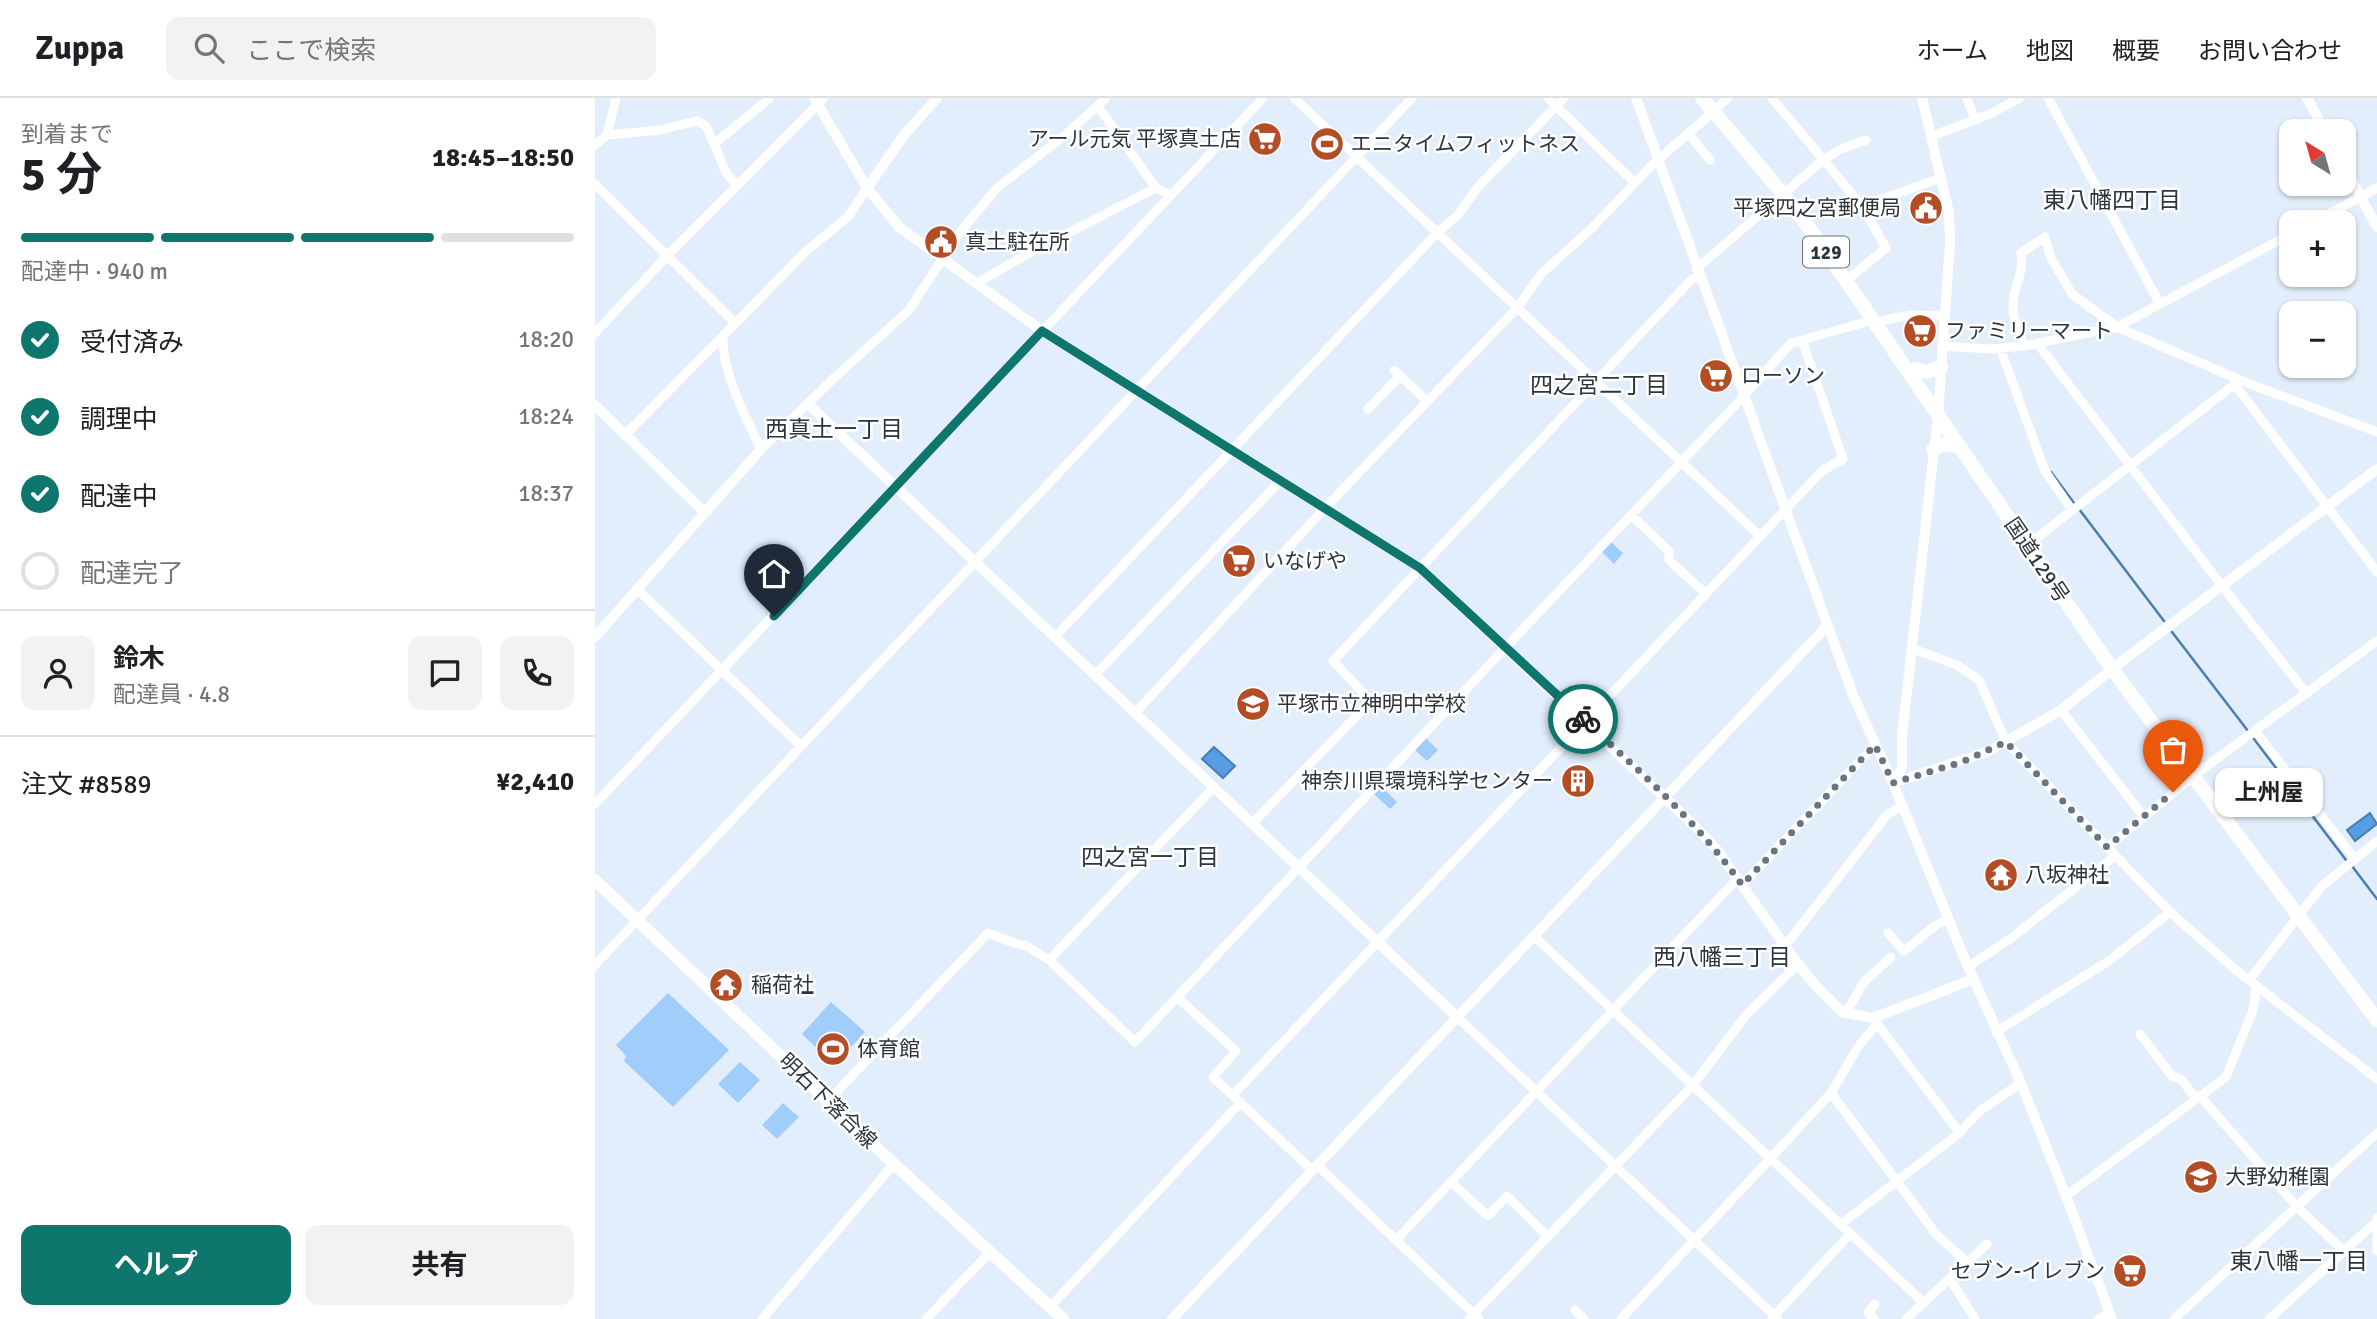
<!DOCTYPE html>
<html lang="ja">
<meta charset="utf-8">
<style>
:root{--surface:#fff;--page:#f2f2f2;--text:#202124;--muted:#757577;--line:#e0e0e0;--accent:#0f766e}
body{margin:0;font-family:Signika,"Noto Sans JP",sans-serif;background:var(--page);color:var(--text);height:100vh;display:flex;flex-direction:column;font-size:26px;white-space:nowrap}
*{box-sizing:border-box;margin:0}
p{font-size:23px;color:var(--muted)}
.icon{flex:none;width:38px;height:38px;fill:none;stroke:currentColor;stroke-width:2;stroke-linecap:round;stroke-linejoin:round}
.map{position:relative;flex:1;overflow:hidden}
.panel{display:flex;flex-direction:column;background:var(--surface);width:595px}
.panel>*{flex:none}
.needle{width:46px;rotate:323deg}
.buttons{position:absolute;left:1684px;top:21px;display:grid;gap:14px}
.buttons a{display:grid;place-items:center;width:77px;height:77px;border-radius:14px;background:var(--surface);box-shadow:0 2px 5px #0004;font-size:35px}
.pin{position:absolute;display:grid;place-items:center;width:60px;height:60px;color:#fff;margin:-72px -30px;border-radius:50% 50% 50% 0;rotate:-45deg;box-shadow:0 0 7px #0007}
.pin .icon{rotate:45deg}
.courier{position:absolute;display:grid;place-items:center;width:70px;height:70px;margin:-35px;border:5px solid #0f766e;border-radius:50%;background:#fff;color:#222;box-shadow:0 2px 9px #0007}
.bubble{position:absolute;height:49px;border-radius:14px;background:var(--surface);box-shadow:0 2px 5px #0004;font-size:23px;font-weight:700;line-height:49px;text-align:center}
.summary em{font-style:normal;font-weight:700}
.summary div{display:flex;flex-direction:column-reverse}
.summary{display:flex;align-items:center;justify-content:space-between;height:119px;padding:0 21px}
h1{font-size:46px;font-weight:700;line-height:52px}
.bar{display:grid;grid-template-columns:repeat(4,1fr);gap:10px 7px;align-content:center;height:84px;padding:0 21px}
.bar i{height:9px;border-radius:5px;background:var(--line)}
.bar .on{background:var(--accent)}
.bar p{grid-column:span 4}
.line{display:flex;align-items:center;gap:18px;padding:0 21px;border-top:2px solid var(--line)}
.line div{flex:1}
.round{display:grid;place-items:center;flex:none;width:74px;height:74px;border-radius:14px;background:var(--page)}
ol{padding:0 21px;list-style:none}
li{display:flex;align-items:center;gap:21px;height:77px}
li p{margin-inline-start:auto}
li .icon{padding:7px;border-radius:50%;background:var(--accent);color:#fff;stroke-width:4}
li:last-child{color:var(--muted)}
li i{width:38px;height:38px;border:4px solid var(--line);border-radius:50%}
.primary-button{display:flex;gap:14px;margin-top:auto;padding:14px 21px}
.primary-button a{flex:1;height:80px;border-radius:14px;background:var(--accent);color:#fff;font-size:28px;font-weight:700;line-height:80px;text-align:center}
.primary-button a+a{background:var(--page);color:var(--text)}
header{display:flex;align-items:center;gap:42px;box-sizing:border-box;height:98px;padding:0 35px;background:var(--surface);border-bottom:2px solid var(--line)}
header strong{font-size:33px}
nav{display:flex;gap:38px;margin-inline-start:auto;font-size:24px}
.search{width:490px;height:63px;background:var(--page);display:flex;align-items:center;gap:18px;box-sizing:border-box;padding:0 24px;border-radius:14px;color:var(--muted);font-size:26px}
main{display:flex;flex:1;min-height:0}
.map>svg:first-child{display:block}
.green{fill:#a1cdfb}
.water{fill:#569de4;stroke:#497eb2;stroke-width:2}
.lines{fill:none;stroke-linecap:round;stroke-linejoin:round}
.stream{stroke:#497eb2;stroke-width:2.5}
.minor{stroke:#fff;stroke-width:9}
.tertiary{stroke:#fff;stroke-width:10}
.secondary{stroke:#fff;stroke-width:12}
.trunk{stroke:#fff;stroke-width:14}
.done{stroke:#6c757f;stroke-width:7;stroke-dasharray:0 12.6}
.route{stroke:#0f766e;stroke-width:9}
.labels{text-anchor:middle;stroke-width:5;stroke-linejoin:round;paint-order:stroke}
.shield{fill:#fff;stroke:#6b7176;stroke-width:2}
.shield-label{font-size:19px;font-weight:bold;fill:#2c343c}
.poi-label{font-size:21px;fill:#2c343c;stroke:#fff;text-anchor:start}
.street-label{font-size:21px;fill:#2c343c;stroke:#fff}
.neighbourhood-label{font-size:23px;fill:#2c343c;stroke:#fff}
</style>
<header>
<strong>Zuppa</strong>
<div class="search"><svg class="icon" aria-label="search" viewBox="0 0 24 24"><circle cx="10" cy="10" r="6"/><path d="M15 15l6 6"/></svg>ここで検索</div>
<nav><a>ホーム</a><a>地図</a><a>概要</a><a>お問い合わせ</a></nav>
</header>
<main>
<section class="panel">
<div class="summary"><div><h1>5 分</h1><p>到着まで</p></div><em>18:45–18:50</em></div>
<div class="bar"><i class="on"></i><i class="on"></i><i class="on"></i><i></i><p>配達中 · 940 m</p></div>
<ol>
<li><svg class="icon" aria-label="check" viewBox="0 0 24 24"><path d="M5 12l5 5 9-10"/></svg>受付済み<p>18:20</p></li>
<li><svg class="icon" aria-label="check" viewBox="0 0 24 24"><path d="M5 12l5 5 9-10"/></svg>調理中<p>18:24</p></li>
<li><svg class="icon" aria-label="check" viewBox="0 0 24 24"><path d="M5 12l5 5 9-10"/></svg>配達中<p>18:37</p></li>
<li><i></i>配達完了</li>
</ol>
<div class="line" style="height:126px"><a class="round"><svg class="icon" aria-label="person" viewBox="0 0 24 24"><circle cx="12" cy="8" r="4"/><path d="M4 21q1-7 8-7t8 7"/></svg></a><div><b>鈴木</b><p>配達員 · 4.8</p></div><a class="round"><svg class="icon" aria-label="chat" viewBox="0 0 24 24"><path d="M4 5h16v11H9l-5 4z"/></svg></a><a class="round"><svg class="icon" aria-label="phone" viewBox="0 0 24 24"><path d="M5 4h4l2 5-3 2q2 4 5 5l2-3 5 2v4C11 20 4 13 5 4z"/></svg></a></div>
<div class="line" style="height:91px"><div>注文 #8589</div><b>¥2,410</b></div>
<div class="primary-button"><a>ヘルプ</a><a>共有</a></div>
</section>
<div class="map">
<svg width="1782" height="1221" viewBox="0 0 1782 1221">
<rect width="100%" height="100%" fill="#e2eefb"/>
<path class="green" d="M1016 444 1028 455 1019 466 1007 454Z
M831 640 843 652 832 663 820 652Z
M786 688 802 704 795 711 779 696Z
M73 895 134 952 78 1009 29 963 31 958 21 947Z
M236 904 270 934 239 967 207 936Z
M145 964 165 982 143 1005 123 986Z
M188 1005 204 1019 182 1041 167 1027Z"/>
<path class="water" d="M619 649 640 668 628 680 607 661Z
M1775 715 1782 726 1760 743 1752 732Z"/>
<g class="lines">
<path class="stream" d="M1456 374 1479 405
M1484 411 1569 523
M1577 534 1653 633
M1659 641 1751 762
M1757 768 1782 801"/>
<path class="minor" d="M699 0 1165 438
M953 0 1040 85
M1177 0 1267 108 1291 150 1258 177
M1372 0 1380 22
M1453 0 1565 206
M503 8 561 90
M1124 8 1133 0
M1093 35 1115 62
M12 37 21 0
M1337 38 1395 16 1425 0
M119 46 175 0
M0 47 12 37 65 32 102 23 111 28 132 76 142 87
M0 86 139 224
M272 90 253 119 211 153 128 238C127 275 150 318 166 351L238 281 314 212 365 134 401 91 470 37 511 0
M1267 108 1346 80
M1719 124 1782 90
M1101 171 1228 62 1246 51 1271 42
M382 185 434 155 561 90 576 97
M1289 222 1316 217 1349 218
M0 235 72 158 229 0
M1442 245 1627 488 1712 596
M1347 248 1395 251 1429 248 1522 229 1696 136
M1429 248C1423 234 1415 214 1419 199 1422 183 1429 171 1426 155L1450 139 1456 160 1477 196 1522 229 1645 282 1782 334
M1405 250 1450 373 1477 412
M799 272 832 303
M1640 287 1782 474
M773 311 805 278
M30 337 128 238
M1036 417 1074 453V462L1111 496
M1439 442 1645 282
M42 491 206 648
M460 539 843 134 863 117 882 90 969 0
M1316 550 1362 567 1384 582 1411 644 1575 814 1642 873 1782 981
M500 577 685 383
M1466 612 1549 719
M540 615 730 410 922 210 946 176 996 131 1058 66 1118 14
M1661 634 1760 761
M1605 673 1782 543
M0 706 668 0
M657 726 776 603 738 563 1096 182 1104 179
M1512 749 1598 679
M1147 787 1280 647
M1293 835 1309 853 1341 827 1354 821
M939 838 1329 1205
M1190 848 1292 717 1307 707
M454 862 619 689
M0 867 817 0
M1373 869 1415 841 1520 758
M1654 882 1726 789 1782 743
M582 899 641 953 618 979 717 1072
M1251 915 1268 885 1296 859
M862 919 1183 1221
M1281 924 1364 1034
M1401 934 1515 862 1575 814
M1545 936 1577 978 1587 982 1601 1001
M1236 995 1341 1136 1373 1165
M638 997 1190 412 1227 373 1248 361 1207 242
M1605 998 1703 1110 1749 1153
M233 1003 393 835 419 845 432 848 454 862 540 944 911 549 1148 299 1196 245 1278 222
M722 1067 884 1221
M856 1084 893 1118 912 1098 953 1139
M1471 1098 1631 979 1657 915 1660 901V886
M1782 1120V1153
M1246 1126 1362 1037 1386 1012 1426 985
M801 1142 1142 781
M1355 1181 1380 1221
M455 1209 646 1004
M980 1212 989 1221
M1177 1220 1256 1135
M167 1221 299 1066
M331 1221 395 1154
M874 1221 1098 987 1152 916 1203 866
M1026 1221 1236 995 1263 949 1282 926
M1279 1221 1273 1215 1280 1206
M1311 1221 1392 1146
M1503 1221 1514 1215
M1579 1221 1782 1035
M1674 1221 1782 1123"/>
<path class="tertiary" d="M219 0 272 90 304 129 447 233 825 470 1102 730 1122 752 1203 866 1221 888 1247 914 1278 920 1379 881
M1041 0 1258 597 1298 685 1373 869 1426 985 1471 1098 1517 1221
M1712 0 1730 33
M1748 66 1782 129
M272 90 310 36 342 0
M213 306 862 919
M0 307 109 414
M0 539 166 351
M1298 685 1307 670V638L1343 317 1355 144 1354 115 1327 0
M1298 685 1392 654 1466 612 1531 560 1782 371
M577 1221 1231 529"/>
<path class="secondary" d="M0 782 299 1066 468 1221"/>
<path class="trunk" d="M1107 0 1188 96 1221 139 1517 571 1782 922
M1321 271 1331 274 1346 269
M1338 352 1348 346 1365 348"/>
</g>
<g class="lines">
<path class="done" d="M988 621C1044 673 1103 724 1147 787L1280 647 1298 685 1367 664 1411 644 1512 749 1578 694"/>
<path class="route" d="M179 518 447 233 825 470 988 621"/>
</g>
<defs>
<g id="supermarket-disc" transform="scale(1.75)"><circle r="9.5" fill="#b34d25" stroke="#fff"/><path d="M-6-5.5h2.5l.6 2H6L4.5 2H-2.5L-4.4-4H-6ZM-1.5 3.2a1.3 1.3 0 1 0 .1 0ZM3 3.2a1.3 1.3 0 1 0 .1 0Z" fill="#fff"/></g>
<g id="stadium-disc" transform="scale(1.75)"><circle r="9.5" fill="#b34d25" stroke="#fff"/><path d="M0-5a6.5 5 0 1 0 0 10a6.5 5 0 1 0 0-10ZM-3.5-1.8h7v3.6h-7Z" fill="#fff"/></g>
<g id="civic-disc" transform="scale(1.75)"><circle r="9.5" fill="#b34d25" stroke="#fff"/><path d="M-.6-6.5H3V-4.5H.6V-3L4-1V1h2V6H-6V1h2V-1L-.6-3ZM-1.2 2.5V6h2.4V2.5Z" fill="#fff"/></g>
<g id="school-disc" transform="scale(1.75)"><circle r="9.5" fill="#b34d25" stroke="#fff"/><path d="M0-5L7-2L0 1L-7-2ZM-4 1L0 2.5L4 1V4Q0 6-4 4Z" fill="#fff"/></g>
<g id="building-disc" transform="scale(1.75)"><circle r="9.5" fill="#b34d25" stroke="#fff"/><path d="M-4-6H4V6H1V3H-1V6H-4ZM-2.5-4.3h1.7v1.8h-1.7ZM.8-4.3h1.7v1.8H.8ZM-2.5-1h1.7V.8h-1.7ZM.8-1h1.7V.8H.8Z" fill="#fff"/></g>
<g id="temple-disc" transform="scale(1.75)"><circle r="9.5" fill="#b34d25" stroke="#fff"/><path d="M0-6L5-2H3V0L6.5 2.5H4V6H1.5V3h-3V6H-4V2.5H-6.5L-3 0V-2H-5Z" fill="#fff"/></g>
</defs>
<g fill-rule="evenodd">
<use href="#supermarket-disc" x="670" y="41"/>
<use href="#stadium-disc" x="732" y="46"/>
<use href="#civic-disc" x="1331" y="110"/>
<use href="#civic-disc" x="346" y="144"/>
<use href="#supermarket-disc" x="1325" y="233"/>
<use href="#supermarket-disc" x="1121" y="278"/>
<use href="#supermarket-disc" x="644" y="463"/>
<use href="#school-disc" x="658" y="606"/>
<use href="#building-disc" x="983" y="683"/>
<use href="#temple-disc" x="1406" y="777"/>
<use href="#temple-disc" x="131" y="887"/>
<use href="#stadium-disc" x="238" y="951"/>
<use href="#school-disc" x="1606" y="1079"/>
<use href="#supermarket-disc" x="1535" y="1173"/>
</g>
<g class="labels">
<rect class="shield" x="1208" y="138.5" width="46" height="31" rx="5"/>
<g class="shield-label">
<text x="1231" y="161">129</text>
</g>
<g class="poi-label">
<text x="646" y="48" text-anchor="end">アール元気 平塚真土店</text>
<text x="756" y="53">エニタイムフィットネス</text>
<text x="1306" y="117" text-anchor="end">平塚四之宮郵便局</text>
<text x="370" y="151">真土駐在所</text>
<text x="1350" y="240">ファミリーマート</text>
<text x="1146" y="285">ローソン</text>
<text x="668" y="470">いなげや</text>
<text x="682" y="613">平塚市立神明中学校</text>
<text x="958" y="690" text-anchor="end">神奈川県環境科学センター</text>
<text x="1430" y="784">八坂神社</text>
<text x="156" y="894">稲荷社</text>
<text x="262" y="958">体育館</text>
<text x="1630" y="1086">大野幼稚園</text>
<text x="1510" y="1180" text-anchor="end">セブン-イレブン</text>
</g>
<g class="street-label">
<text transform="translate(1442 462) rotate(56)" y="7">国道129号</text>
<text transform="translate(233 1003) rotate(44)" y="7">明石下落合線</text>
</g>
<g class="neighbourhood-label">
<text x="1517" y="110">東八幡四丁目</text>
<text x="1004" y="295">四之宮二丁目</text>
<text x="239" y="339">西真土一丁目</text>
<text x="555" y="767">四之宮一丁目</text>
<text x="1127" y="867">西八幡三丁目</text>
<text x="1704" y="1171">東八幡一丁目</text>
</g>
</g>
</svg>
<div class="buttons">
<a><svg class="needle" viewBox="-14 -14 28 28"><path d="M0-13l5 13h-10z" fill="#e53935"/><path d="M0 13l5-13h-10z" fill="#757577"/></svg></a>
<a>+</a>
<a>−</a>
</div>
<div class="pin" style="left:1578px;top:694px;background:#ea580c"><svg class="icon" aria-label="bag" viewBox="0 0 24 24"><path d="M5 8h14l-1 12H6zM9 8a3 3 0 0 1 6 0"/></svg></div>
<div class="pin" style="left:179px;top:518px;background:#1f2937"><svg class="icon" aria-label="home" viewBox="0 0 24 24"><path d="M3 11l9-7 9 7M6 9v11h12V9"/></svg></div>
<div class="courier" style="left:988px;top:621px"><svg class="icon" aria-label="bike" viewBox="0 0 24 24"><circle cx="6" cy="16" r="4"/><circle cx="18" cy="16" r="4"/><path d="M6 16l4-8h5l3 8M10 8l3 8H6M13 5h3"/></svg></div>
<div class="bubble" style="left:1620px;top:670px;width:108px">上州屋</div>
</div>
</main>
